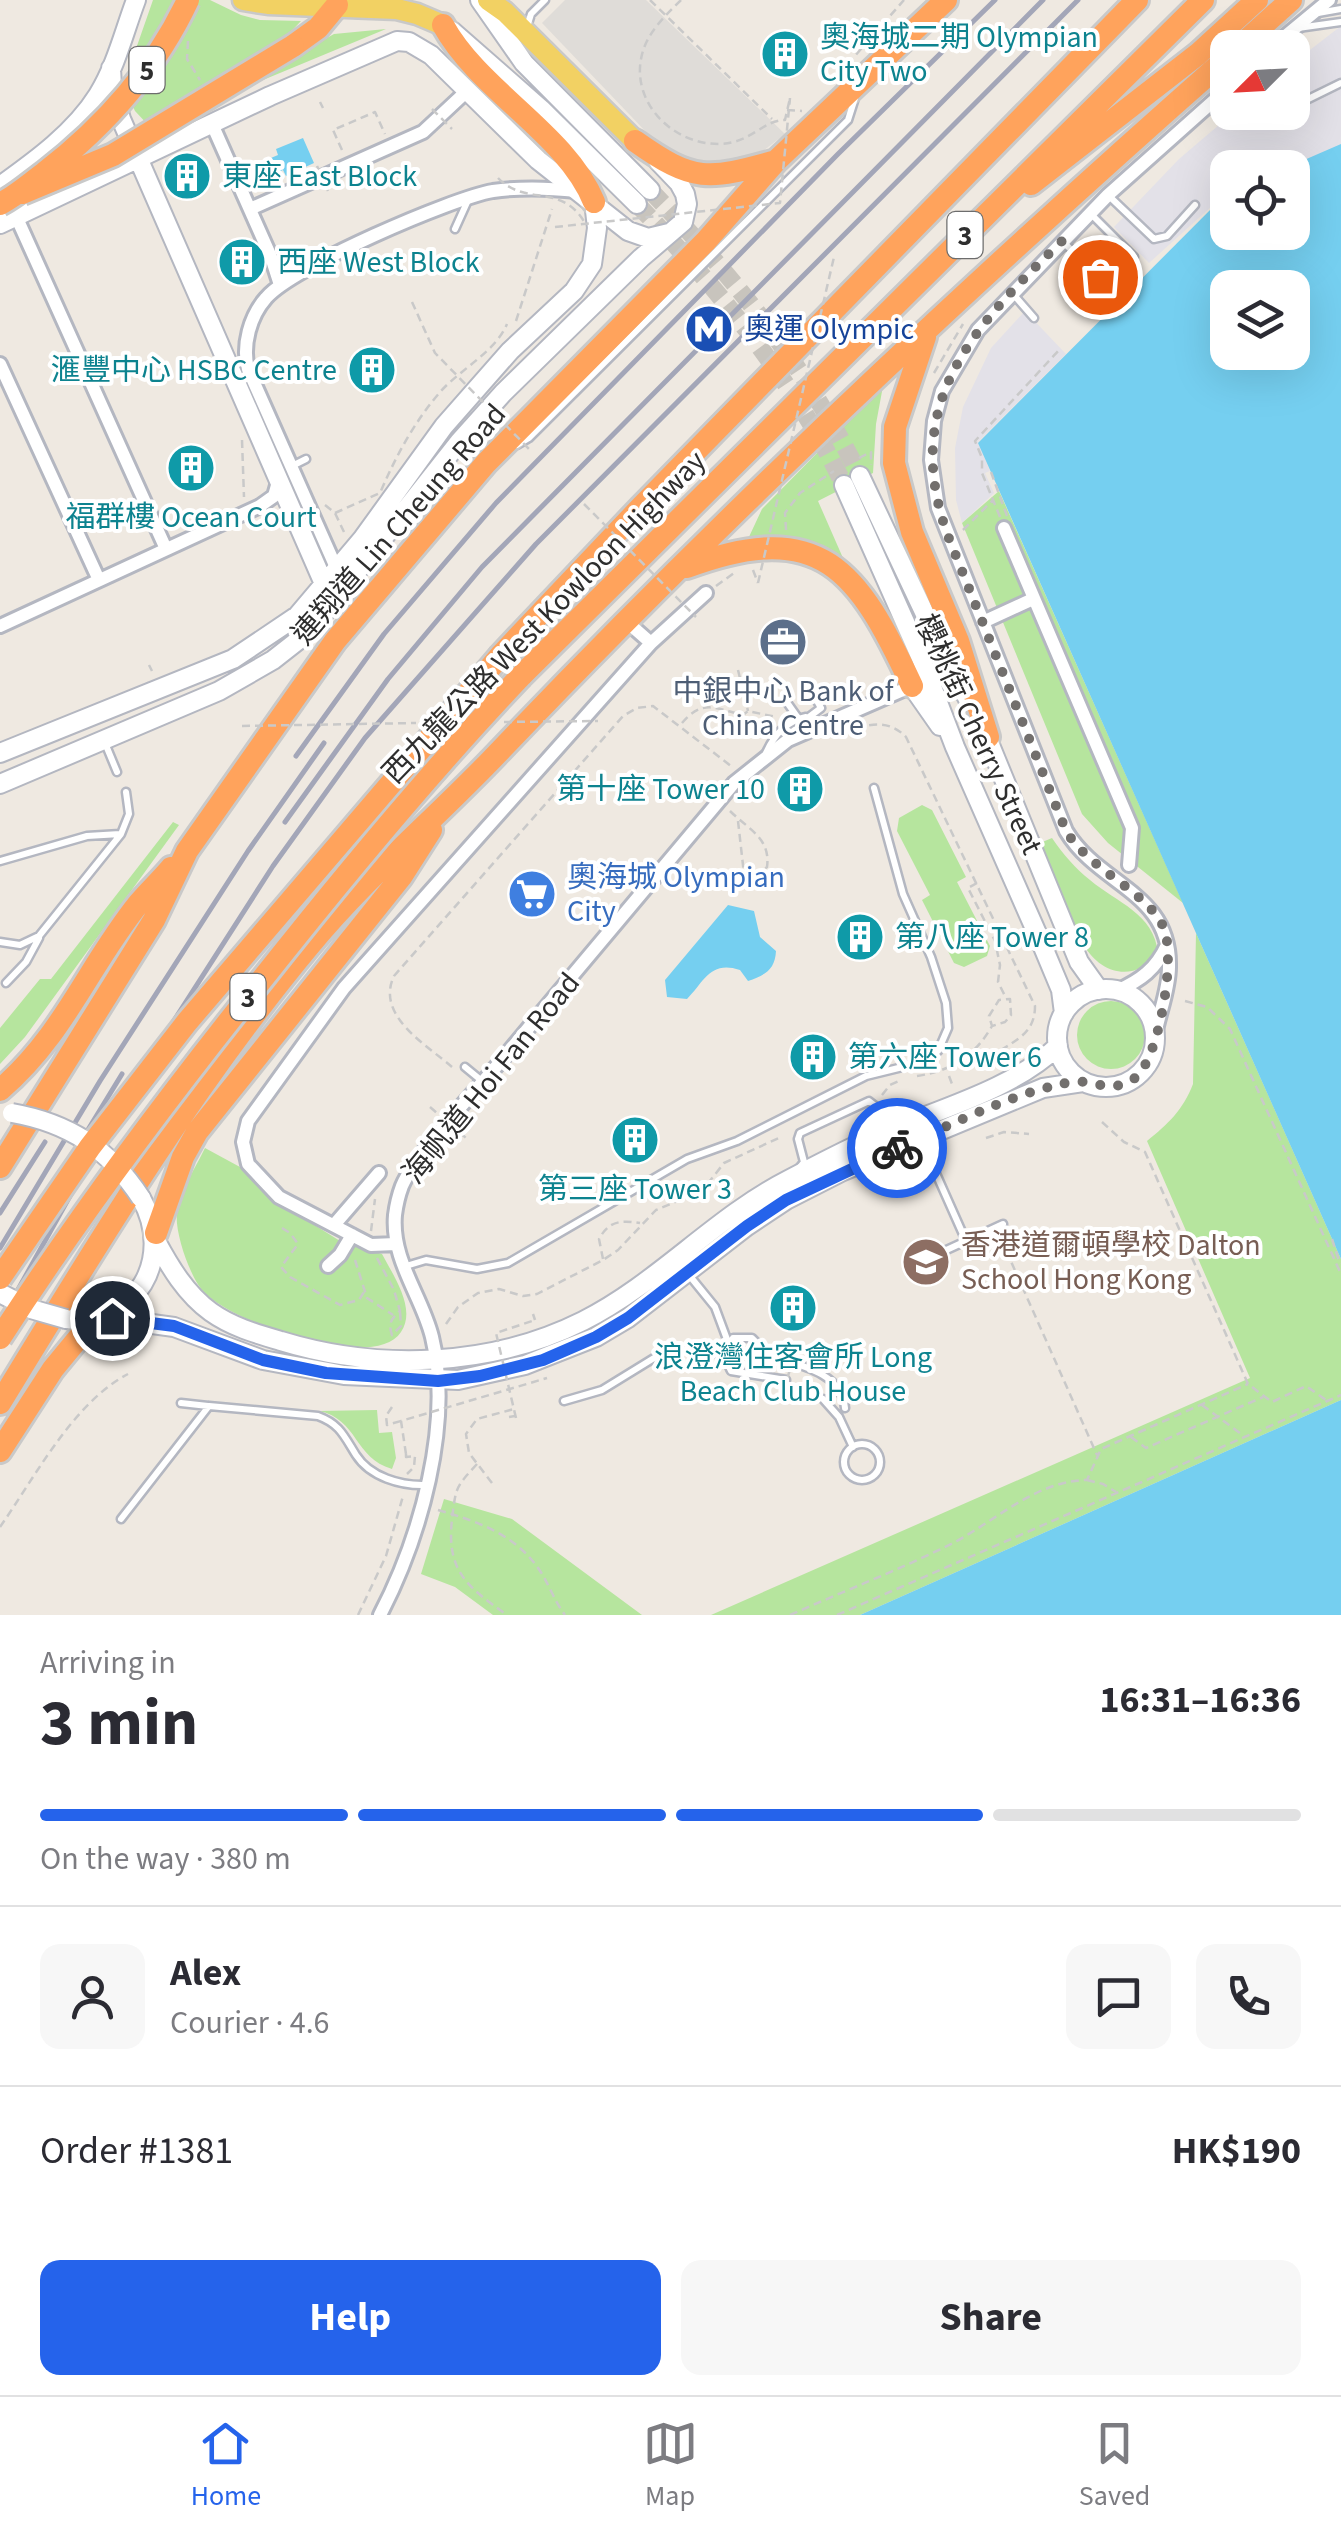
<!DOCTYPE html>
<meta charset="utf-8">
<style>
:root{--surface:#fff;--page:#f7f7f7;--text:#2b2b33;--muted:#7c7c81;--line:#e1e1e2;--accent:#2563eb}
body{margin:0;font-family:"Source Sans 3","Noto Sans TC",sans-serif;background:var(--page);color:var(--text);height:100vh;display:flex;flex-direction:column;font-size:38px;white-space:nowrap}
*{box-sizing:border-box;margin:0}
p{font-size:32px;color:var(--muted)}
.icon{flex:none;width:55px;height:55px;fill:none;stroke:currentColor;stroke-width:2;stroke-linecap:round;stroke-linejoin:round}
.map{position:relative;height:1615px;overflow:hidden}
.side{display:flex;flex-direction:column;background:var(--surface);flex:1}
.side>*{flex:none}
.needle{width:65px;rotate:246deg}
.tools{position:absolute;left:1210px;top:30px;display:grid;gap:20px}
.tools a{display:grid;place-items:center;width:100px;height:100px;border-radius:20px;background:var(--surface);box-shadow:0 10px 40px #0002;font-size:50px}
.pin{position:absolute;display:grid;place-items:center;width:85px;height:85px;color:#fff;margin:-42px;border:5px solid #fff;border-radius:50%;box-shadow:0 2px 10px #0007}
.courier{position:absolute;display:grid;place-items:center;width:100px;height:100px;margin:-50px;border:8px solid #2563eb;border-radius:50%;background:#fff;color:#222;box-shadow:0 2px 12px #0007}
.overview em{font-style:normal;font-weight:700}
.overview div{display:flex;flex-direction:column-reverse}
.overview{display:flex;align-items:center;justify-content:space-between;height:170px;padding:0 40px}
h1{font-size:65px;font-weight:700;line-height:75px}
.bar{display:grid;grid-template-columns:repeat(4,1fr);gap:15px 10px;align-content:center;height:120px;padding:0 40px}
.bar i{height:12px;border-radius:8px;background:var(--line)}
.bar .on{background:var(--accent)}
.bar p{grid-column:span 4}
.line{display:flex;align-items:center;gap:25px;padding:0 40px;border-top:2px solid var(--line)}
.line div{flex:1}
.round{display:grid;place-items:center;flex:none;width:105px;height:105px;border-radius:20px;background:var(--page)}
.button{display:flex;gap:20px;margin-top:auto;padding:20px 40px}
.button a{flex:1;height:115px;border-radius:20px;background:var(--accent);color:#fff;font-size:40px;font-weight:700;line-height:115px;text-align:center}
.button a+a{background:var(--page);color:var(--text)}
.tab-bar{display:flex;justify-content:space-around;align-items:center;height:140px;border-top:2px solid var(--line);background:var(--surface);font-size:28px;color:var(--muted)}
.tab-bar a{display:grid;justify-items:center;gap:5px}
.tab-bar .on{color:var(--accent)}
.map>svg:first-child{display:block}
.industrial{fill:#e3e1e8}
.green{fill:#b6e59e}
.plaza{fill:#dfdcd8}
.water{fill:#75cff0;fill-rule:evenodd}
.lines{fill:none;stroke-linecap:round;stroke-linejoin:round}
.secondary-tunnel{stroke:#c8c4bd;stroke-width:18;stroke-dasharray:18 9;stroke-linecap:butt}
.lane-casing{stroke:#b4b7c1;stroke-width:11}
.street-casing{stroke:#b4b7c1;stroke-width:18}
.secondary-casing{stroke:#b4b7c1;stroke-width:22}
.primary-casing{stroke:#c9c9c9;stroke-width:25}
.highway-casing{stroke:#c9c9c9;stroke-width:28}
.path{stroke:#c9c9c9;stroke-width:2.5;stroke-dasharray:8 5;stroke-linecap:butt}
.lane{stroke:#fff;stroke-width:6}
.street{stroke:#fff;stroke-width:12}
.secondary{stroke:#fff;stroke-width:18}
.primary{stroke:#f2d163;stroke-width:20}
.highway{stroke:#ffa35c;stroke-width:22}
.rail{stroke:#a3a6b8;stroke-width:5}
.secondary-bridge-casing{stroke:#b4b7c1;stroke-width:22;stroke-linecap:butt}
.highway-bridge-casing{stroke:#c9c9c9;stroke-width:28;stroke-linecap:butt}
.path-bridge{stroke:#c9c9c9;stroke-width:2.5;stroke-dasharray:8 5;stroke-linecap:butt}
.secondary-bridge{stroke:#fff;stroke-width:18}
.highway-bridge{stroke:#ffa35c;stroke-width:22}
.done{stroke:#726f6d;stroke-width:10;stroke-dasharray:0 18}
.route{stroke:#2563eb;stroke-width:12}
.labels{text-anchor:middle;stroke-width:8;stroke-linejoin:round;paint-order:stroke}
.shield{fill:#fff;stroke:#6d6d6d;stroke-width:2.5}
.shield-label{font-size:28px;font-weight:bold;fill:#2e2e2e}
.culture-label{font-size:30px;fill:#0d838f;stroke:#fff;text-anchor:start}
.transit-label{font-size:30px;fill:#164399;stroke:#fff;text-anchor:start}
.street-label{font-size:30px;fill:#2e2e2e;stroke:#fff}
.service-label{font-size:30px;fill:#4e5e75;stroke:#fff}
.shop-label{font-size:30px;fill:#366cbe;stroke:#fff;text-anchor:start}
.education-label{font-size:30px;fill:#785e54;stroke:#fff;text-anchor:start}
</style>
<div class="map">
<svg width="1341" height="1615" viewBox="0 0 1341 1615">
<rect width="100%" height="100%" fill="#efe9e1"/>
<path class="industrial" d="M1341 26V257L1292 232V168H1228L1227 209 1222 197 1149 263 1114 227 1179 159 1233 113 1292 112 1293 63Z
M1025 311 1066 354 978 442 990 471 985 473 994 493 962 523 956 500 955 448 963 407 991 348Z"/>
<path class="green" d="M153 0H210L241 15 260 20 301 21 286 37 300 53 334 34 386 29 150 127 135 111 123 86Z
M883 386 876 424 873 473 818 501 850 574 789 542 748 539 762 509Z
M999 491 1183 903 1108 843 1082 814 962 523Z
M922 805 932 810 966 877 957 882 990 946 987 956 964 967 954 963 922 900 930 895 897 831 899 818Z
M173 822 179 825 25 1037 0 1064V1028L40 979H51Z
M1052 838C1063 854 1075 868 1090 880 1117 903 1154 913 1158 953 1135 983 1101 975 1083 944 1064 915 1053 876 1040 843Z
M1196 933 1341 1259V1400L860 1615H711L1250 1378 1147 1141C1168 1124 1183 1110 1193 1084Z
M1077 1035a34 34 0 1 1 68 0a34 34 0 1 1-68 0Z
M205 1148 240 1167 281 1204 340 1241 382 1254C393 1275 417 1309 401 1332 373 1374 230 1322 203 1291 190 1277 174 1231 177 1212 180 1191 196 1167 205 1148Z
M377 1410 379 1433 392 1432 396 1458 392 1469C354 1458 358 1419 319 1411Z
M444 1499 512 1519 642 1615H493L455 1587 421 1574Z"/>
<path class="plaza" d="M565 0H646L785 134 755 157 727 164 704 163 680 156 649 135 542 23Z"/>
<path class="water" d="M303 138 314 163 286 176 283 170 266 177 259 163 278 155 276 149Z
M1341 144V1259L978 443 1223 197 1227 194 1228 232H1292V168L1288 167ZM1228 288H1292V352H1228Z
M728 905 754 911 760 937 776 951C775 970 765 975 748 981L740 970C710 960 704 982 687 999L667 997 665 980Z
M1341 1400V1615H860Z"/>
<g class="lines">
<path class="secondary-tunnel" d="M650 190C737 281 803 362 860 476
M637 204C719 290 792 378 844 485"/>
<g class="lane-casing">
<path id="lane" d="M1318 13 1341 9
M527 27 531 14 545 0
M1298 28 1341 22
M1292 107 1341 83
M1273 117 1283 112
M1109 196 1154 239 1167 236 1195 205
M1091 214 1134 257
M455 229 469 198
M1063 242 1100 277 1102 288
M1013 294 1034 318
M517 445 529 438 848 120 855 98
M292 466 306 459
M807 683 821 708 809 717
M786 701 798 718
M105 743 117 772
M766 753C774 735 786 721 806 717L818 725
M0 861 87 836 120 834
M0 942 20 945 39 936 121 834 129 814 126 792
M6 983 26 962 39 938
M465 1067 482 1081
M922 1142 966 1241
M800 1167 804 1162 798 1139 800 1133 869 1101 878 1108 884 1121 893 1123
M929 1258 1003 1224
M406 1266 426 1260 477 1269 508 1263 687 1159 737 1141 866 1076 919 1063 938 1051 948 1028 946 1003 931 957 903 894 874 788
M689 1275 715 1307 728 1342
M693 1352 723 1354
M762 1353C793 1364 842 1370 845 1408
M750 1374 762 1360 761 1347 752 1338H733L723 1354 731 1371 786 1380
M823 1399 839 1417 853 1447
M564 1401 602 1390 654 1358
M181 1403 208 1406
M844 1462a18 18 0 1 1 36 0a18 18 0 1 1-36 0Z
M121 1519 209 1406 318 1416C340 1424 344 1436 356 1455 370 1477 401 1486 426 1485"/>
</g>
<g class="street-casing">
<path id="street" d="M1271 48 1329 0
M212 124 271 257 280 285
M250 209 423 132 468 90
M16 216 166 549
M0 364 99 580
M1004 528 1132 828 1129 865
M338 572 248 369C242 345 250 316 266 298 292 267 452 198 493 191 521 187 549 188 577 191
M626 621 651 643
M983 622 1033 599
M0 626 260 506 274 496 278 482
M1117 991C1141 980 1156 969 1167 945
M1155 1035C1159 1013 1169 990 1169 967 1171 892 1099 886 1066 831L938 508 931 460 934 421 942 391 978 330 1108 195 1228 88
M334 1225 379 1173
M396 1244 371 1245 279 1197 248 1164 243 1142 248 1121 344 988 651 643 706 593
M328 1266 340 1255 352 1235
M380 1615C420 1538 453 1424 432 1337 422 1296 391 1260 395 1215 396 1207 399 1194 402 1186 417 1151 475 1092 501 1061 578 968 656 876 734 783L788 740 912 686"/>
</g>
<g class="secondary-casing">
<path id="secondary" d="M480 0 524 63 650 190
M452 31 541 109 637 204
M111 68 112 87 121 119 328 593
M0 186C35 161 75 132 98 95 116 66 124 32 136 0
M0 224 270 96 397 41 409 42 431 55 538 160 628 231 648 238 669 233
M860 476 940 646 969 701
M844 485 921 658 955 747 1043 947 1061 990 1064 1013
M912 686 940 726
M983 728 1079 962 1099 990
M0 753 233 659 297 616 363 538 444 426 510 351 574 291 592 264 597 228 594 202
M0 784 219 691 273 660 310 631 459 442 503 393 641 258 683 222 687 204 685 194 679 183 658 161
M1057 1038a49 49 0 1 1 98 0a49 49 0 1 1-98 0Z
M156 1241C170 1267 186 1294 211 1312 232 1327 257 1334 281 1341 379 1371 491 1367 583 1321 657 1284 714 1218 788 1180 822 1162 855 1145 890 1130 946 1107 1014 1088 1058 1046
M101 1317 174 1327 263 1360 344 1375 458 1380 525 1365 596 1337 628 1318 747 1226 786 1200 843 1171 1043 1088 1083 1082
M66 1319C137 1326 175 1258 141 1198"/>
</g>
<g class="primary-casing">
<path id="primary" d="M243 0 268 4 397 9 417 14 443 25
M488 0 505 12 635 141"/>
</g>
<g class="highway-casing">
<path id="highway" d="M443 25C480 92 566 133 594 202
M293 46 318 28 337 5
M1238 48 1291 0
M635 141C694 183 708 180 776 161
M1031 184 1198 54 1257 0
M925 337 895 427 894 463 912 532 958 641 988 737
M687 567C821 517 858 570 912 686
M501 655 641 507 1137 0
M521 676 1203 0
M0 1090C65 1034 88 966 139 903 149 891 161 880 171 868
M0 1167 154 920 187 851 335 641 486 463 706 241 776 161 946 0
M156 1233 183 1157 197 1132 401 877 431 830
M0 1403C96 1246 191 1088 309 946 366 877 434 820 496 755 728 511 975 280 1228 57
M0 1451 53 1369 95 1318"/>
</g>
<path class="path" d="M650 0 772 119
M681 0C668 13 654 26 646 43 623 95 669 145 720 144 751 143 763 120 785 120L790 98
M188 41 187 59 200 80
M839 74 904 0
M320 102 323 108
M787 110 802 111
M342 150 333 130 375 112 385 134
M516 321 552 209
M934 373 963 324
M242 440 244 497
M859 458 871 452V465
M991 472 1007 516
M325 505 335 513 344 532
M1000 517 982 473V458L975 441 1060 349
M786 530 785 513 800 493 834 471
M963 530 993 500
M753 570 758 583
M716 586 734 573
M149 665 152 671
M738 670 748 711
M682 723C703 698 717 709 743 715L748 711 776 717
M832 737C858 728 884 714 906 737L1035 1006C1035 1032 1018 1039 998 1052L997 1063
M730 811C748 829 771 838 767 867L750 879
M738 821 744 874
M977 883 968 888 995 941 1000 965 998 982 1005 996
M1185 1001 1207 1007 1230 1029 1341 1274
M452 1067C427 1045 375 1016 394 976L623 716 637 708 653 706 731 766
M917 1076C951 1071 975 1056 992 1026L989 1016 999 1000 1010 999 1011 1015 1005 1022 992 1026
M949 1076 952 1084
M882 1095 890 1085 899 1081
M1102 1122 1124 1142 1145 1152 1248 1384 1272 1402 1306 1386 1326 1400
M986 1138 1004 1132 1029 1134
M282 1228 290 1233 298 1244 281 1267 290 1277 340 1305 359 1300 364 1292
M371 1231 375 1199
M1001 1239 1097 1455
M1332 1239 1340 1264
M377 1258 394 1290 400 1311C391 1319 388 1323 392 1335L401 1326 400 1311
M603 1259 599 1239C609 1221 620 1220 640 1223
M355 1260 367 1298 393 1315
M533 1314 535 1320
M446 1324 458 1307 478 1293 499 1289 523 1296 537 1294 603 1260 618 1250 656 1210 702 1191 724 1163 781 1137
M1202 1405 1244 1436
M392 1407 386 1416 387 1425 401 1421
M509 1417 515 1416
M1131 1437 1146 1448 1263 1397
M406 1454V1457L415 1456 414 1467 407 1474
M477 1464C455 1488 456 1487 452 1519 446 1572 468 1587 507 1615
M1087 1480 1103 1484 1116 1492
M492 1483 469 1453 466 1434 477 1419 514 1409
M438 1510C479 1522 518 1535 542 1574 550 1587 555 1602 565 1615
M0 1527C35 1477 73 1403 128 1374
M358 1615 386 1556 403 1496
M790 1615C842 1592 896 1571 947 1546 993 1524 1033 1481 1087 1480L1101 1449 1248 1384
M837 1615 1341 1395"/>
<use href="#lane" class="lane"/>
<use href="#street" class="street"/>
<use href="#secondary" class="secondary"/>
<use href="#primary" class="primary"/>
<use href="#highway" class="highway"/>
<path class="rail" d="M296 756 384 634 496 503 838 154 995 0
M285 822 388 679 482 567 1043 0
M0 1213 45 1142
M0 1248 100 1081 248 851 324 743
M0 1285 64 1169 122 1074
M0 1322 125 1097 273 866 365 738 536 544 1078 0"/>
<g class="secondary-bridge-casing">
<path id="secondary-bridge" d="M12 1113C69 1123 109 1149 141 1198
M0 1293 31 1309 66 1319"/>
</g>
<g class="highway-bridge-casing">
<path id="highway-bridge" d="M22 193 113 155 293 46
M0 204C17 195 29 184 44 173 105 126 155 70 188 0
M0 1278 90 1147 187 1022 501 655
M0 1338C80 1214 168 1097 260 982 343 877 429 773 521 676"/>
</g>
<path class="path-bridge" d="M432 109 452 129
M317 166 328 191
M498 178C526 207 561 182 585 223
M555 227 780 203 790 98
M412 302 435 353 532 452
M584 504 696 617
M335 513 380 493C396 456 414 422 441 391 461 369 496 351 507 324
M758 583 834 257
M504 722 598 721
M242 726 416 723
M430 1107 466 1138
M787 1379 799 1342
M516 1418 496 1333 535 1320
M406 1454 401 1421 547 1378"/>
<use href="#secondary-bridge" class="secondary-bridge"/>
<use href="#highway-bridge" class="highway-bridge"/>
</g>
<g class="lines">
<path class="done" d="M897 1148C943 1129 1007 1096 1054 1086 1062 1084 1075 1080 1084 1082 1103 1085 1117 1091 1135 1078 1159 1060 1177 955 1163 926 1146 891 1091 871 1066 831L948 536C900 404 972 328 1062 241L1100 277"/>
<path class="route" d="M112 1318 174 1326 263 1360 326 1373 438 1381 480 1376 543 1360 596 1337 628 1318 747 1226 786 1200 897 1148"/>
</g>
<defs>
<g id="building-disc" transform="scale(2.5)"><circle r="9.5" fill="#0f9aa8" stroke="#fff"/><path d="M-4-6H4V6H1V3H-1V6H-4ZM-2.5-4.3h1.7v1.8h-1.7ZM.8-4.3h1.7v1.8H.8ZM-2.5-1h1.7V.8h-1.7ZM.8-1h1.7V.8H.8Z" fill="#fff"/></g>
<g id="metro-disc" transform="scale(2.5)"><circle r="9.5" fill="#1a4fb4" stroke="#fff"/><path d="M-5.5 5V-5H-3L0 0L3-5H5.5V5H3V-.5L0 4L-3-.5V5Z" fill="#fff"/></g>
<g id="office-disc" transform="scale(2.5)"><circle r="9.5" fill="#5c6f8a" stroke="#fff"/><path d="M-6-3h4V-5.5h4V-3h4V5H-6ZM-1-4.5V-3h2v-1.5ZM-6 0V1H6V0Z" fill="#fff"/></g>
<g id="supermarket-disc" transform="scale(2.5)"><circle r="9.5" fill="#3f7fe0" stroke="#fff"/><path d="M-6-5.5h2.5l.6 2H6L4.5 2H-2.5L-4.4-4H-6ZM-1.5 3.2a1.3 1.3 0 1 0 .1 0ZM3 3.2a1.3 1.3 0 1 0 .1 0Z" fill="#fff"/></g>
<g id="school-disc" transform="scale(2.5)"><circle r="9.5" fill="#8d6e63" stroke="#fff"/><path d="M0-5L7-2L0 1L-7-2ZM-4 1L0 2.5L4 1V4Q0 6-4 4Z" fill="#fff"/></g>
</defs>
<g fill-rule="evenodd">
<use href="#building-disc" x="785" y="54"/>
<use href="#building-disc" x="187" y="176"/>
<use href="#building-disc" x="242" y="262"/>
<use href="#metro-disc" x="709" y="329"/>
<use href="#building-disc" x="372" y="370"/>
<use href="#building-disc" x="191" y="468"/>
<use href="#office-disc" x="783" y="642"/>
<use href="#building-disc" x="800" y="789"/>
<use href="#supermarket-disc" x="532" y="894"/>
<use href="#building-disc" x="860" y="937"/>
<use href="#building-disc" x="813" y="1057"/>
<use href="#building-disc" x="635" y="1140"/>
<use href="#school-disc" x="926" y="1262"/>
<use href="#building-disc" x="793" y="1308"/>
</g>
<g class="labels">
<g class="shield">
<rect x="129.5" y="47" width="35" height="46" rx="8"/>
<rect x="947.5" y="212" width="35" height="46" rx="8"/>
<rect x="230.5" y="974" width="35" height="46" rx="8"/>
</g>
<g class="shield-label">
<text x="147" y="80">5</text>
<text x="965" y="245">3</text>
<text x="248" y="1007">3</text>
</g>
<g class="culture-label">
<text x="820" y="47">奧海城二期 Olympian<tspan x="820" dy="34">City Two</tspan></text>
<text x="222" y="186">東座 East Block</text>
<text x="277" y="272">西座 West Block</text>
<text x="337" y="380" text-anchor="end">滙豐中心 HSBC Centre</text>
<text x="191" y="527" text-anchor="middle">福群樓 Ocean Court</text>
<text x="765" y="799" text-anchor="end">第十座 Tower 10</text>
<text x="895" y="947">第八座 Tower 8</text>
<text x="848" y="1067">第六座 Tower 6</text>
<text x="635" y="1199" text-anchor="middle">第三座 Tower 3</text>
<text x="793" y="1367" text-anchor="middle">浪澄灣住客會所 Long<tspan x="793" dy="34">Beach Club House</tspan></text>
</g>
<g class="transit-label">
<text x="744" y="339">奧運 Olympic</text>
</g>
<g class="street-label">
<text transform="translate(399 524) rotate(-49)" y="10">連翔道 Lin Cheung Road</text>
<text transform="translate(544 617) rotate(-46)" y="10">西九龍公路 West Kowloon Highway</text>
<text transform="translate(979 734) rotate(65)" y="10">櫻桃街 Cherry Street</text>
<text transform="translate(491 1078) rotate(-51)" y="10">海帆道 Hoi Fan Road</text>
</g>
<g class="service-label">
<text x="783" y="701">中銀中心 Bank of<tspan x="783" dy="34">China Centre</tspan></text>
</g>
<g class="shop-label">
<text x="567" y="887">奧海城 Olympian<tspan x="567" dy="34">City</tspan></text>
</g>
<g class="education-label">
<text x="961" y="1255">香港道爾頓學校 Dalton<tspan x="961" dy="34">School Hong Kong</tspan></text>
</g>
</g>
</svg>
<div class="tools">
<a><svg class="needle" viewBox="-14 -14 28 28"><path d="M0-13l5 13h-10z" fill="#e53935"/><path d="M0 13l5-13h-10z" fill="#7c7c81"/></svg></a>
<a><svg class="icon" aria-label="locate" viewBox="0 0 24 24"><circle cx="12" cy="12" r="6"/><path d="M12 2v4M12 18v4M2 12h4M18 12h4"/></svg></a>
<a><svg class="icon" aria-label="layers" viewBox="0 0 24 24"><path d="M12 4l9 5-9 5-9-5zM3 14l9 5 9-5"/></svg></a>
</div>
<div class="pin" style="left:1100px;top:277px;background:#ea580c"><svg class="icon" aria-label="bag" viewBox="0 0 24 24"><path d="M5 8h14l-1 12H6zM9 8a3 3 0 0 1 6 0"/></svg></div>
<div class="pin" style="left:112px;top:1318px;background:#1f2937"><svg class="icon" aria-label="home" viewBox="0 0 24 24"><path d="M3 11l9-7 9 7M6 9v11h12V9"/></svg></div>
<div class="courier" style="left:897px;top:1148px"><svg class="icon" aria-label="bike" viewBox="0 0 24 24"><circle cx="6" cy="16" r="4"/><circle cx="18" cy="16" r="4"/><path d="M6 16l4-8h5l3 8M10 8l3 8H6M13 5h3"/></svg></div>
</div>
<section class="side">
<div class="overview"><div><h1>3 min</h1><p>Arriving in</p></div><em>16:31–16:36</em></div>
<div class="bar"><i class="on"></i><i class="on"></i><i class="on"></i><i></i><p>On the way · 380 m</p></div>
<div class="line" style="height:180px"><a class="round"><svg class="icon" aria-label="person" viewBox="0 0 24 24"><circle cx="12" cy="8" r="4"/><path d="M4 21q1-7 8-7t8 7"/></svg></a><div><b>Alex</b><p>Courier · 4.6</p></div><a class="round"><svg class="icon" aria-label="chat" viewBox="0 0 24 24"><path d="M4 5h16v11H9l-5 4z"/></svg></a><a class="round"><svg class="icon" aria-label="phone" viewBox="0 0 24 24"><path d="M5 4h4l2 5-3 2q2 4 5 5l2-3 5 2v4C11 20 4 13 5 4z"/></svg></a></div>
<div class="line" style="height:130px"><div>Order #1381</div><b>HK$190</b></div>
<div class="button"><a>Help</a><a>Share</a></div>
</section>
<nav class="tab-bar">
<a class="on"><svg class="icon" aria-label="home" viewBox="0 0 24 24"><path d="M3 11l9-7 9 7M6 9v11h12V9"/></svg>Home</a>
<a><svg class="icon" aria-label="map" viewBox="0 0 24 24"><path d="M3 6l6-2 6 2 6-2v14l-6 2-6-2-6 2zM9 4v14M15 6v14"/></svg>Map</a>
<a><svg class="icon" aria-label="saved" viewBox="0 0 24 24"><path d="M7 4h10v16l-5-4-5 4z"/></svg>Saved</a>
</nav>
